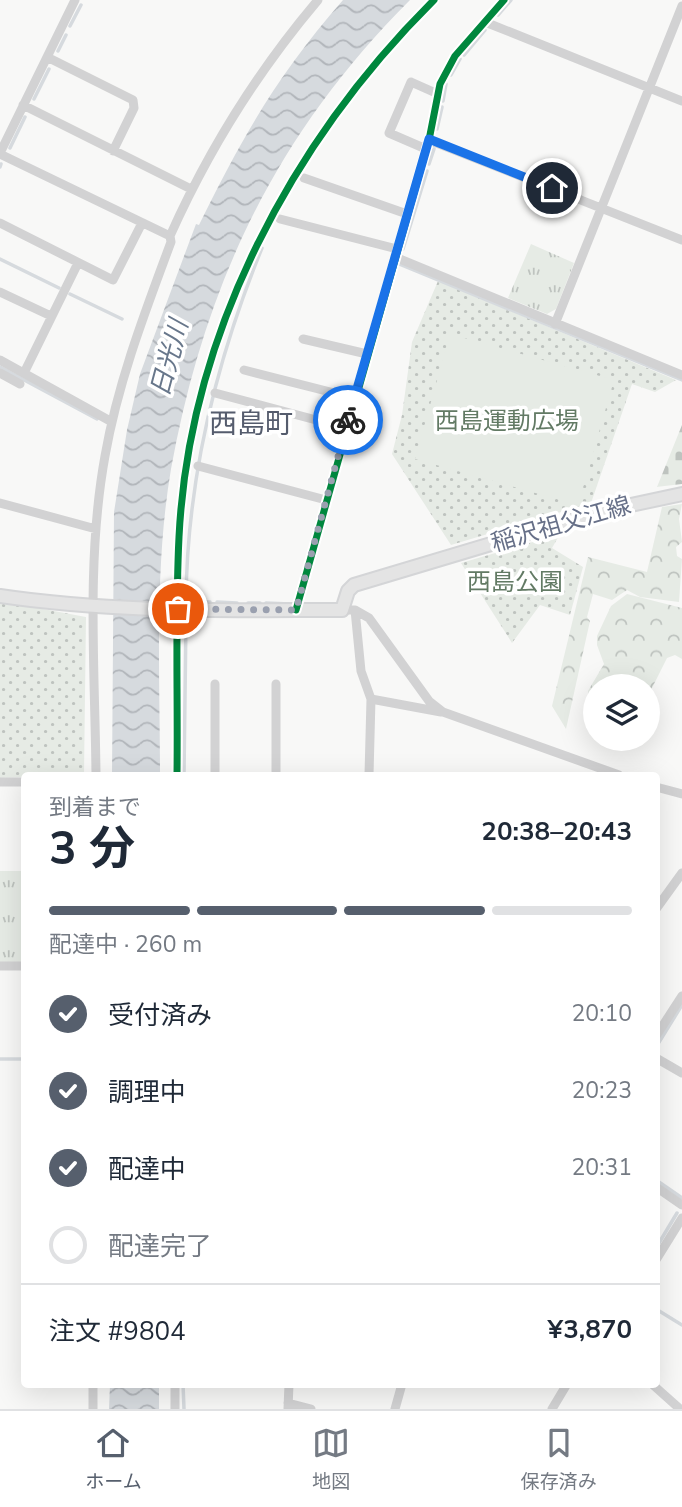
<!DOCTYPE html>
<html lang="ja">
<meta charset="utf-8">
<style>
:root{--surface:#fff;--page:#f2f2f3;--text:#1f2937;--muted:#747a83;--line:#e0e1e3;--accent:#565f6d}
body{margin:0;font-family:"Nunito Sans","Noto Sans JP",sans-serif;background:var(--page);color:var(--text);height:100vh;display:flex;flex-direction:column;font-size:26px;white-space:nowrap}
*{box-sizing:border-box;margin:0}
p{font-size:23px;color:var(--muted)}
.icon{flex:none;width:38px;height:38px;fill:none;stroke:currentColor;stroke-width:2;stroke-linecap:round;stroke-linejoin:round}
.map{position:relative;flex:1;overflow:hidden}
.drawer{position:absolute;left:21px;top:772px;width:639px;height:616px;display:flex;flex-direction:column;background:var(--surface);border-radius:7px;box-shadow:0 7px 28px #0002}
.drawer>*{flex:none}
.controls{position:absolute;left:583px;top:674px;display:grid;gap:14px}
.controls a{display:grid;place-items:center;width:77px;height:77px;border-radius:50%;background:var(--surface);box-shadow:0 7px 28px #0002;font-size:35px}
.pin{position:absolute;display:grid;place-items:center;width:60px;height:60px;color:#fff;margin:-30px;border:4px solid #fff;border-radius:50%;box-shadow:0 2px 7px #0007}
.courier{position:absolute;display:grid;place-items:center;width:70px;height:70px;margin:-35px;border:5px solid #1a73e8;border-radius:50%;background:#fff;color:#222;box-shadow:0 2px 9px #0007}
.overview em{font-style:normal;font-weight:700}
.overview div{display:flex;flex-direction:column-reverse}
.overview{display:flex;align-items:center;justify-content:space-between;height:119px;padding:0 28px}
h1{font-size:46px;font-weight:700;line-height:52px}
.bar{display:grid;grid-template-columns:repeat(4,1fr);gap:10px 7px;align-content:center;height:84px;padding:0 28px}
.bar i{height:9px;border-radius:5px;background:var(--line)}
.bar .selected{background:var(--accent)}
.bar p{grid-column:span 4}
.line{display:flex;align-items:center;gap:18px;padding:0 28px;border-top:2px solid var(--line)}
.line div{flex:1}
ol{padding:0 28px;list-style:none}
li{display:flex;align-items:center;gap:21px;height:77px}
li p{margin-inline-start:auto}
li .icon{padding:7px;border-radius:50%;background:var(--accent);color:#fff;stroke-width:4}
li:last-child{color:var(--muted)}
li i{width:38px;height:38px;border:4px solid var(--line);border-radius:50%}
.menu{display:flex;justify-content:space-around;align-items:center;height:98px;border-top:2px solid var(--line);background:var(--surface);font-size:19px;color:var(--muted)}
.menu a{display:grid;justify-items:center;gap:4px}
.menu .selected{color:var(--accent)}
.map>svg:first-child{display:block}
.grass{fill:url(#grass-tufts)}
.forest{fill:url(#forest-crowns)}
.cemetery{fill:url(#cemetery-stones)}
.park{fill:url(#park-dots)}
.pitch{fill:#e6ebe5}
.water{fill:url(#water-waves)}
.lines{fill:none;stroke-linecap:round;stroke-linejoin:round}
.stream{stroke:#d6dade;stroke-width:3.5}
.secondary-casing{stroke:#d4d5d7;stroke-width:16}
.street{stroke:#d2d2d3;stroke-width:9}
.secondary{stroke:#e4e4e4;stroke-width:12}
.cycleway-casing{stroke:#fff;stroke-width:11}
.cycleway{stroke:#00873e;stroke-width:7}
.done{stroke:#9aa0af;stroke-width:7;stroke-dasharray:0 12.6}
.route{stroke:#1a73e8;stroke-width:9}
.labels{text-anchor:middle;stroke-width:7;stroke-linejoin:round;paint-order:stroke}
.park-label{font-size:24px;fill:#627a64;stroke:#fff}
.street-label{font-size:24px;fill:#677088;stroke:#fff}
.water-label{font-size:26px;font-style:italic;fill:#68778b;stroke:#fff}
.quarter-label{font-size:28px;fill:#555c6d;stroke:#fff}
</style>
<div class="map">
<svg width="682" height="1409" viewBox="0 0 682 1409">
<defs>
<pattern id="grass-tufts" width="24" height="20" patternUnits="userSpaceOnUse" patternTransform="scale(1.75)"><rect width="24" height="20" fill="#e6ebe5"/><path d="M3 7l-1-3M5 7V3M7 7l1-3M15 17l-1-3M17 17v-4M19 17l1-3" fill="none" stroke="#bec3bf"/></pattern>
<pattern id="forest-crowns" width="20" height="18" patternUnits="userSpaceOnUse" patternTransform="scale(1.75)"><rect width="20" height="18" fill="#e6ebe5"/><path d="M2 6a3 3 0 1 1 6 0M12 15a3 3 0 1 1 6 0" fill="none" stroke="#bec3bf"/></pattern>
<pattern id="cemetery-stones" width="16" height="16" patternUnits="userSpaceOnUse" patternTransform="scale(1.75)"><rect width="16" height="16" fill="#e6ebe5"/><path d="M2 7V4a2 2 0 0 1 4 0v3zM10 15v-3a2 2 0 0 1 4 0v3z" fill="#bec3bf"/></pattern>
<pattern id="park-dots" width="8" height="8" patternUnits="userSpaceOnUse" patternTransform="scale(1.75)"><rect width="8" height="8" fill="#e6ebe5"/><path d="M2 2h.1M6 6h.1" fill="none" stroke="#bec3bf" stroke-width="1.8" stroke-linecap="round"/></pattern>
<pattern id="water-waves" width="16" height="10" patternUnits="userSpaceOnUse" patternTransform="scale(1.75)"><rect width="16" height="10" fill="#d6dade"/><path d="M0 5q4-4 8 0t8 0" fill="none" stroke="#b1b5ba"/></pattern>
</defs>
<rect width="100%" height="100%" fill="#f8f8f7"/>
<path class="grass" d="M531 244 574 263 556 309 547 314 508 298Z
M0 871H24V963H0Z"/>
<path class="forest" d="M682 504 679 519 682 542 676 547 677 556 682 559 679 602 640 597 627 590 612 600 593 594 587 617 590 621 566 729 552 706 588 557 647 572 662 507Z
M627 594 682 608V659L675 655 667 658 648 696V686H595V702L588 699V691L604 664 597 645V636L611 606Z"/>
<path class="cemetery" d="M682 425V484L656 487H657Z"/>
<path class="park" d="M438 281 676 380 655 392 632 384 591 503 451 545 392 454 402 415 412 342Z
M560 534 552 548 583 567 570 615 540 605 512 643 461 563Z
M0 601 86 617 84 775 0 778Z"/>
<path class="pitch" d="M450 334 614 380 578 505 415 459Z"/>
<path class="water" d="M343 0H410C276 134 205 283 171 469 154 569 160 674 160 775H112L114 512 127 430 140 374 196 224 199 225C241 139 278 74 343 0Z
M110 1384H159V1409H109Z"/>
<g class="lines">
<path class="stream" d="M498 15 511 0
M70 26 81 5
M58 51 66 35
M464 55 485 30
M451 75 460 59
M34 99 49 69
M443 101 446 84
M437 129 442 107
M10 148 25 117
M429 164 434 149
M0 167 1 164
M403 249 427 171
M0 259 59 288
M399 264 682 380
M70 294 122 319
M0 367 97 419
M157 600H172
M210 602 186 601C187 478 216 361 262 248
M217 602 237 603
M248 603H260
M266 603 290 604
M184 775 186 620
M656 1047 682 1005
M0 1059H24
M656 1180 682 1198
M656 1248 677 1213
M656 1309 682 1325
M183 1384 184 1409"/>
<g class="secondary-casing">
<path id="secondary" d="M0 596C113 613 228 610 342 610L348 591 354 585 598 512 682 494"/>
</g>
<path class="street" d="M485 22 682 101
M47 57 133 100 134 108 113 151
M23 105 191 189
M429 140 682 240
M426 149 389 133 411 82 438 94
M0 153 75 0
M0 154 170 236
M304 178 407 214
M280 219 397 249
M0 223 113 280 142 223
M395 257 682 375
M0 292 51 316
M555 324 682 6
M303 339 367 354
M0 360 112 422
M244 370 354 398
M0 373 20 384
M24 373 78 263
M215 393 346 428
M198 466 326 500
M0 503 96 529
M296 610 429 140 440 84 455 56 504 0
M342 610H355L369 618 429 701 443 712 619 775
M355 610 361 671 371 699 369 775
M215 684V775
M276 684V775
M371 699 441 712
M96 775C95 670 86 560 105 456 118 382 145 312 171 242L170 236C208 151 257 72 318 0
M177 775C178 696 175 616 179 537 189 334 292 141 434 0
M0 782H24
M656 787 682 794
M656 909 682 873
M0 966H24
M656 1036 682 996
M656 1058 682 1073
M656 1187 682 1205
M656 1260 682 1218
M652 1384 680 1409
M288 1403 311 1409
M93 1409V1384
M175 1409V1384
M288 1409 289 1384
M395 1409 402 1384
M552 1409 567 1384"/>
<use href="#secondary" class="secondary"/>
<g class="cycleway-casing">
<path id="cycleway" d="M296 610 429 140 440 84 455 56 504 0
M177 775C178 696 175 616 179 537 189 334 292 141 434 0"/>
</g>
<use href="#cycleway" class="cycleway"/>
</g>
<g class="lines">
<path class="done" d="M178 609 296 610 348 420"/>
<path class="route" d="M348 420 429 139 552 188"/>
</g>
<g class="labels">
<g class="park-label">
<text x="507" y="429">西島運動広場</text>
<text x="515" y="590">西島公園</text>
</g>
<g class="street-label">
<text transform="translate(561 524) rotate(-16)" y="8">稲沢祖父江線</text>
</g>
<g class="water-label">
<text transform="translate(169 358) rotate(-75)" y="9">日光川</text>
</g>
<g class="quarter-label">
<text x="251" y="433">西島町</text>
</g>
</g>
</svg>
<div class="controls">
<a><svg class="icon" aria-label="layers" viewBox="0 0 24 24"><path d="M12 4l9 5-9 5-9-5zM3 14l9 5 9-5"/></svg></a>
</div>
<div class="pin" style="left:178px;top:609px;background:#ea580c"><svg class="icon" aria-label="bag" viewBox="0 0 24 24"><path d="M5 8h14l-1 12H6zM9 8a3 3 0 0 1 6 0"/></svg></div>
<div class="pin" style="left:552px;top:188px;background:#1f2937"><svg class="icon" aria-label="home" viewBox="0 0 24 24"><path d="M3 11l9-7 9 7M6 9v11h12V9"/></svg></div>
<div class="courier" style="left:348px;top:420px"><svg class="icon" aria-label="bike" viewBox="0 0 24 24"><circle cx="6" cy="16" r="4"/><circle cx="18" cy="16" r="4"/><path d="M6 16l4-8h5l3 8M10 8l3 8H6M13 5h3"/></svg></div>
<section class="drawer">
<div class="overview"><div><h1>3 分</h1><p>到着まで</p></div><em>20:38–20:43</em></div>
<div class="bar"><i class="selected"></i><i class="selected"></i><i class="selected"></i><i></i><p>配達中 · 260 m</p></div>
<ol>
<li><svg class="icon" aria-label="check" viewBox="0 0 24 24"><path d="M5 12l5 5 9-10"/></svg>受付済み<p>20:10</p></li>
<li><svg class="icon" aria-label="check" viewBox="0 0 24 24"><path d="M5 12l5 5 9-10"/></svg>調理中<p>20:23</p></li>
<li><svg class="icon" aria-label="check" viewBox="0 0 24 24"><path d="M5 12l5 5 9-10"/></svg>配達中<p>20:31</p></li>
<li><i></i>配達完了</li>
</ol>
<div class="line" style="height:91px"><div>注文 #9804</div><b>¥3,870</b></div>
</section>
</div>
<nav class="menu">
<a class="selected"><svg class="icon" aria-label="home" viewBox="0 0 24 24"><path d="M3 11l9-7 9 7M6 9v11h12V9"/></svg>ホーム</a>
<a><svg class="icon" aria-label="map" viewBox="0 0 24 24"><path d="M3 6l6-2 6 2 6-2v14l-6 2-6-2-6 2zM9 4v14M15 6v14"/></svg>地図</a>
<a><svg class="icon" aria-label="saved" viewBox="0 0 24 24"><path d="M7 4h10v16l-5-4-5 4z"/></svg>保存済み</a>
</nav>
